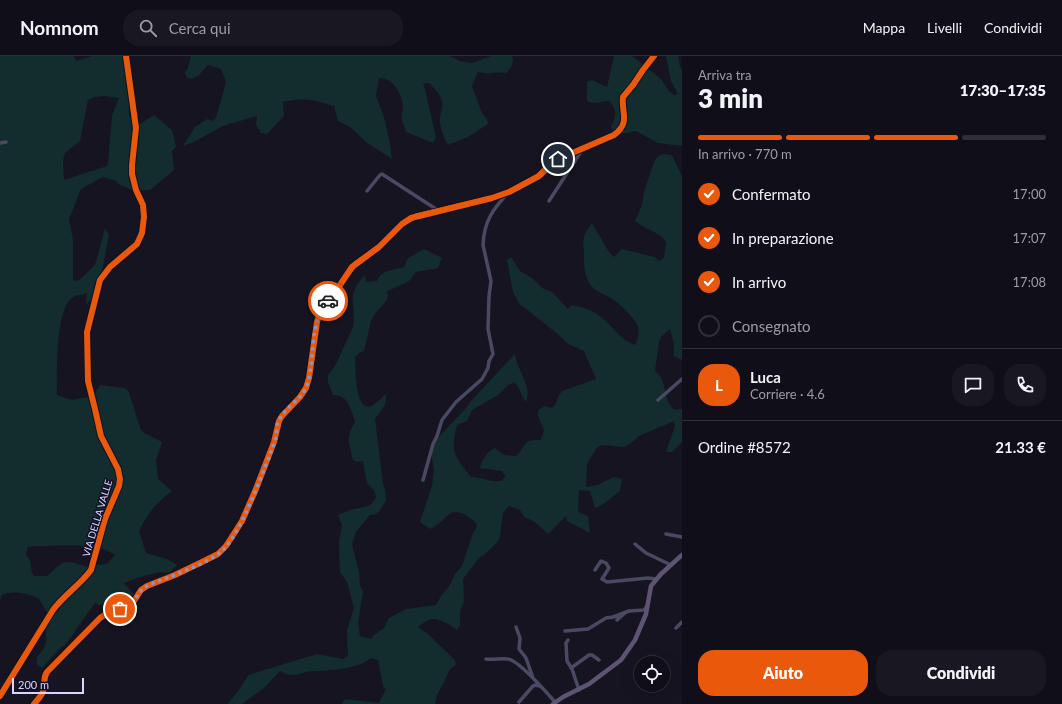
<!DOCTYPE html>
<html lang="it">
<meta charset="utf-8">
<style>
:root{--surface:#100f19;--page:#191822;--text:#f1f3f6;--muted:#9c9ca2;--line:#302f38;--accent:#ea580c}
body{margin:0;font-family:Lato,sans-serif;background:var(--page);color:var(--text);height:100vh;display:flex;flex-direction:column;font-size:15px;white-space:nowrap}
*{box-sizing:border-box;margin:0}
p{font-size:13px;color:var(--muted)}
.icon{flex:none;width:22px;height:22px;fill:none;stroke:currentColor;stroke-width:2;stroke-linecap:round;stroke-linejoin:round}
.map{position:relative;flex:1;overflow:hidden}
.panel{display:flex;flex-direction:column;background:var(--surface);width:380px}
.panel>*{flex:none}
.controls{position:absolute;left:634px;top:600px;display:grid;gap:8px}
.controls a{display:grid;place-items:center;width:36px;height:36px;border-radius:50%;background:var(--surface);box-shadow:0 4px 16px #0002,0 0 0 1px var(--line);font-size:20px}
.scale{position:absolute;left:12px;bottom:10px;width:72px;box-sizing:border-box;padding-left:4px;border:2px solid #d9d4ff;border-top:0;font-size:11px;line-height:14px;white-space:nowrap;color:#d9d4ff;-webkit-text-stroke:3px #130f26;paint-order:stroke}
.pin{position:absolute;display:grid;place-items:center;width:34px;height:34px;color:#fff;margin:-17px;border:2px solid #fff;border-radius:50%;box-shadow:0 1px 4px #0007}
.courier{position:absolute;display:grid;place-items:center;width:40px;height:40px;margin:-20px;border:3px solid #ea580c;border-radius:50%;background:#fff;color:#222;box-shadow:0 1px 5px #0007}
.overview em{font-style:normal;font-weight:800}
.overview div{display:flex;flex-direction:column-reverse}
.overview{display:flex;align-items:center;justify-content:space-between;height:68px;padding:0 16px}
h1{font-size:26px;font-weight:800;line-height:30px}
.bar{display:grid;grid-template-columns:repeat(4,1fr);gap:6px 4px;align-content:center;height:48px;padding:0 16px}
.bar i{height:5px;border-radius:3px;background:var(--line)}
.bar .on{background:var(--accent)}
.bar p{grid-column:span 4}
.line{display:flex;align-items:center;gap:10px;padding:0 16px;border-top:1px solid var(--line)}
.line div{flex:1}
.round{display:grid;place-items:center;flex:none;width:42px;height:42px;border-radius:16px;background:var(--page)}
ol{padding:0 16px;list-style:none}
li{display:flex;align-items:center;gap:12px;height:44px}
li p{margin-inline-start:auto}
li .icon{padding:4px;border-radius:50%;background:var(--accent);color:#fff;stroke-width:4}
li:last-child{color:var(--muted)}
li i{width:22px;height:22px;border:2px solid var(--line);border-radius:50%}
.cta{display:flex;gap:8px;margin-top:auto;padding:8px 16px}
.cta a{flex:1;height:46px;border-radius:16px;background:var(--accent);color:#fff;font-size:16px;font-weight:800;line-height:46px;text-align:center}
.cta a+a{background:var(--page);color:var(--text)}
header{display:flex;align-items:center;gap:24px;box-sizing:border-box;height:56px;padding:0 20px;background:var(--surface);border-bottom:1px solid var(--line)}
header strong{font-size:19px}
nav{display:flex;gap:22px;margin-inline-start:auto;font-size:14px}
.search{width:280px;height:36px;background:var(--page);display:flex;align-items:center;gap:10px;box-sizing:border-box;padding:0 14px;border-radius:16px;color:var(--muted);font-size:15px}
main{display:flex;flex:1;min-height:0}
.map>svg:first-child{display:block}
.green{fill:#132c2d;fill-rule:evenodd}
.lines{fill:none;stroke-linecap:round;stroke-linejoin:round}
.minor{stroke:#4a4962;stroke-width:3.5}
.major{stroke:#5e5373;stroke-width:4.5}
.cycleway-casing{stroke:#130f26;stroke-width:8}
.cycleway{stroke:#e8590c;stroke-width:6}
.done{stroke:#9591b1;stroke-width:4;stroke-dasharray:0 7.2}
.route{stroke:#ea580c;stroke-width:5}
.labels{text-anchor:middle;stroke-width:3;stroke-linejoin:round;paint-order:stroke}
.street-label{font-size:10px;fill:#d9d4ff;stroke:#130f26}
</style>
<header>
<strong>Nomnom</strong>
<div class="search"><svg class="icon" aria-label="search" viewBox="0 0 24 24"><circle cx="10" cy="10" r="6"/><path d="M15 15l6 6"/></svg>Cerca qui</div>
<nav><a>Mappa</a><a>Livelli</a><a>Condividi</a></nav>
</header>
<main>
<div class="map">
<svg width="682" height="648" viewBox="0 0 682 648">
<rect width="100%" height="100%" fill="#161421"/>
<path class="green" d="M0 0H74L76 5 92 0H127L129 60 140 68 154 59 172 74 176 91 172 95 174 114 150 134H142L137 136 120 129 116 125 103 121 81 133 69 163 73 184V224L78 225 93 211 96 206 105 172 109 179 97 241 86 248 87 237C82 239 75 239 72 242 55 254 57 319 57 339L72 344 93 340 100 329 125 332 129 336 140 372 144 377 162 386 156 404 158 423 172 435C155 448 149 456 139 475L146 497 167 503 177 509 171 515 165 517 160 516 140 521 124 527 133 538 139 553 125 552 116 546 100 549 95 547 65 589 61 591 42 612 37 609C35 597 42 598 45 590 49 580 41 573 51 563L39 543C28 537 13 534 2 539L0 545ZM104 40 119 42 112 59 108 107 107 110 64 124 63 105 65 97 80 85 88 44 94 41ZM34 490C54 490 100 486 115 499 113 501 110 505 108 507 102 510 94 507 87 511 64 503 65 504 47 520H34L32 517 30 504 26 498 28 491Z
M191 0H450L460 5 472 7 491 0H512C515 7 511 12 506 17 497 15 487 19 478 16L472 30 482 57 487 63 488 68 468 81 448 89C444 81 439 71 440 61 441 55 444 49 441 42 439 37 433 31 429 27L423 28 425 33 436 82 433 87 406 76C405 72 403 68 402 64 401 60 403 55 403 51 402 37 393 22 379 22L376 40 384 61 390 87 392 103 366 86 350 71 338 65 334 50C314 44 305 41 283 46L284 60 267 78 261 77 256 69 257 60 223 70 194 86 183 90 195 71 207 63 213 65 216 62 226 26 221 13 208 9 199 19 192 23 187 22 185 16 188 12Z
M614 0H632L661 23 669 35 674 39 678 38 671 25 666 0H678L680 11 682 14V90L658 87 636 75 625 77 613 75 611 71C616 60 618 55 609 45 601 45 595 49 587 45V26L592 24 607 31Z
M662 98 672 99 682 120V304L674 300V288L670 273 661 281 659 286 655 315C664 321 664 333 667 342 668 347 671 350 674 354L682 353V386L672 396H666L675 370 674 365 639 380 630 388 624 391 601 389 596 393 587 408 586 431 597 429 614 421 622 423 620 435C613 440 603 450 595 452L590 435 579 434 578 456 588 460 590 477 567 465 566 460 548 478 535 466 524 461 520 454 509 450 503 457 500 480 498 485 484 499 479 502 463 523 464 545 460 556V569L457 574C451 569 436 560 429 564 425 565 421 569 418 571L428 578 455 604 456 609C448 613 448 618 445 624 441 633 436 638 435 648H343L342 647 345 643 379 647 386 633 383 630 378 604 371 602C356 615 324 614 305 616 297 620 287 620 280 615L264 632 242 648H228C235 638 243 630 248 619L317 598 343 603 348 600 347 574 354 552 347 526 340 516 339 485 342 469 338 459C343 457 349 454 354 453 365 450 370 453 376 441L374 434 367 427 363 405 357 406 353 404C349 387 345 382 355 366 351 354 349 339 333 339L328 326V319L335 310 353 271C357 247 344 241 365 219L366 226 377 225C381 214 394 214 404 211L408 202 424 193 442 202 438 212 416 216 409 225 386 236 388 238 387 244 374 259 371 265 364 295 359 297 355 301C356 310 354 356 371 350 376 348 382 341 386 338 387 351 381 354 375 363L383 428 385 433 386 445C380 452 380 459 370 459L356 476 352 488 359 516 360 530 363 535 358 567 360 580 371 583 374 579 384 572 389 562 406 553 436 549 441 540 450 529 455 518 462 510 473 477 476 473 477 468C471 462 459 453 451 457 443 462 440 469 430 473L420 466 432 430 434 413 431 398 433 387 467 351 470 346 515 298C517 315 533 330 526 346 521 340 521 333 514 326L507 330 498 339 472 354 467 365 457 369C450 397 454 399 471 421 482 421 493 428 503 424L505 419 502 415 480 412C481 404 488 395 495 392L504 399 516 400C528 389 521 383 541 384L544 374 538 360V354L545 350 551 352 555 349 559 339 562 335 596 323 584 295 568 288 560 280 525 252 520 249 513 236 507 204 511 201 520 215 532 222 542 232 552 236 568 253 572 249C582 251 593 254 601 261 613 270 620 284 635 289 638 284 639 277 638 271 636 263 618 246 611 242 604 238 594 235 590 228 584 220 584 208 584 198 583 182 582 181 592 167L609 196 614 201 622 193 655 201 659 205 664 202 666 186C659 175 645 174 635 165L642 149 644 136 653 109 656 102Z"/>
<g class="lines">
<path class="minor" d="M0 87 6 86
M367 135 380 119 382 118 439 155
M549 145 582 94
M658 344 682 323
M423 424 433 388 437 380 442 364 456 346 482 323 488 312 489 305 493 298 488 273 489 240 491 225 483 189C484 165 493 153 508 137
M666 478 682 481
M635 488 646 497 671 509
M595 514 601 505 606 507 609 512 602 523 607 526 648 522 656 523
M617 564 626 556
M516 571 520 582 519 593 526 602 533 622
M676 572 682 566
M565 575 588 573 606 562 613 561 629 555 644 554 647 550
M568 584 566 587 567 605 572 613 579 634
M486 603C493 604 501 602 508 603 518 604 548 638 555 646
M571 612 589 599H592L599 604
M0 640 53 554C64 539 80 529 91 514L105 463 119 430 120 423 118 413 101 380 95 353 88 325 87 276 100 224 110 211 137 188 142 177 144 161 143 149 136 134 132 118V109L136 72 126 0
M519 646 533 630 535 629 540 630
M34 648C38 643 43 639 44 632 45 625 43 622 47 616L100 562 109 556 128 551 134 545 141 534 147 530 175 519 202 506 218 498 226 490 242 465 256 433 274 386 279 365 282 360 300 341 306 332 309 322 317 266 321 253 336 235 352 211 379 191 402 168 411 162 492 142 509 136 539 120 556 104 614 79C631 66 621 57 623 41L633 29 643 14 654 0"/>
<path class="major" d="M553 648 563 641 589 628 621 604 635 584 646 558 651 530 661 518 682 499"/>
<g class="cycleway-casing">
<path id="cycleway" d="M0 640 53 554C64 539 80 529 91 514L105 463 119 430 120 423 118 413 101 380 95 353 88 325 87 276 100 224 110 211 137 188 142 177 144 161 143 149 136 134 132 118V109L136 72 126 0
M34 648C38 643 43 639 44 632 45 625 43 622 47 616L100 562 109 556 128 551 134 545 141 534 147 530 175 519 202 506 218 498 226 490 242 465 256 433 274 386 279 365 282 360 300 341 306 332 309 322 317 266 321 253 336 235 352 211 379 191 402 168 411 162 492 142 509 136 539 120 556 104 614 79C631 66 621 57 623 41L633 29 643 14 654 0"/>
</g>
<use href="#cycleway" class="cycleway"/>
</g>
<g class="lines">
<path class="done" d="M120 553C137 550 136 534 149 529 172 519 201 511 221 496 240 480 260 423 270 399 272 393 274 388 276 382 277 376 276 369 279 364 286 350 302 344 307 329 316 301 308 269 328 245"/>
<path class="route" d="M328 245 355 208 379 191 402 168 416 160 492 142 509 136 537 121 550 108 558 103"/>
</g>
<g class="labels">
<g class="street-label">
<text transform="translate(97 462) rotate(-73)" y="4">VIA DELLA VALLE</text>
</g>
</g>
</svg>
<div class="controls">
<a><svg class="icon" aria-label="locate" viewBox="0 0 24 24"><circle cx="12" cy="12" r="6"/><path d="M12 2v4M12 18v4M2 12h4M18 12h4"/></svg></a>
</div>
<div class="scale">200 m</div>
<div class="pin" style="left:120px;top:553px;background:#ea580c"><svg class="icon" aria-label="bag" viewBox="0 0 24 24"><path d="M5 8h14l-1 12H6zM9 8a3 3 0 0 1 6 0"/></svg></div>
<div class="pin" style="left:558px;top:103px;background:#1f2937"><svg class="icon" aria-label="home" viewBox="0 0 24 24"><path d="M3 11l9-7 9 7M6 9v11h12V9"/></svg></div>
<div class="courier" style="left:328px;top:245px"><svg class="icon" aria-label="car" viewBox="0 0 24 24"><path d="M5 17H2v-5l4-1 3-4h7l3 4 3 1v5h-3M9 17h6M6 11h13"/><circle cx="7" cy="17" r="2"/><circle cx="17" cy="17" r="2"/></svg></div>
</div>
<section class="panel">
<div class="overview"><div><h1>3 min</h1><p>Arriva tra</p></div><em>17:30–17:35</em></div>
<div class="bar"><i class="on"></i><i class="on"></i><i class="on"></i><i></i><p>In arrivo · 770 m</p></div>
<ol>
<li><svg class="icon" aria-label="check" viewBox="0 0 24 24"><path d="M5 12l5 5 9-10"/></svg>Confermato<p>17:00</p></li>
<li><svg class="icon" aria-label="check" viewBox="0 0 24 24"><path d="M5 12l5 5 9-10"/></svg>In preparazione<p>17:07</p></li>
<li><svg class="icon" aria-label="check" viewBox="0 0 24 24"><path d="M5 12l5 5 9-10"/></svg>In arrivo<p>17:08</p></li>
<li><i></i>Consegnato</li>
</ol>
<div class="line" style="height:72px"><b class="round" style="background:var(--accent);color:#fff">L</b><div><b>Luca</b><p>Corriere · 4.6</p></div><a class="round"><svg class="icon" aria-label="chat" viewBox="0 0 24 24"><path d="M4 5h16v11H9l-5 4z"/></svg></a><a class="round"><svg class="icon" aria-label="phone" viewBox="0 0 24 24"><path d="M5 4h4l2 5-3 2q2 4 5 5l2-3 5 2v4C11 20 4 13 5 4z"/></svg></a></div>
<div class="line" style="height:52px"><div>Ordine #8572</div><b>21.33 €</b></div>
<div class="cta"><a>Aiuto</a><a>Condividi</a></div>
</section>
</main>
